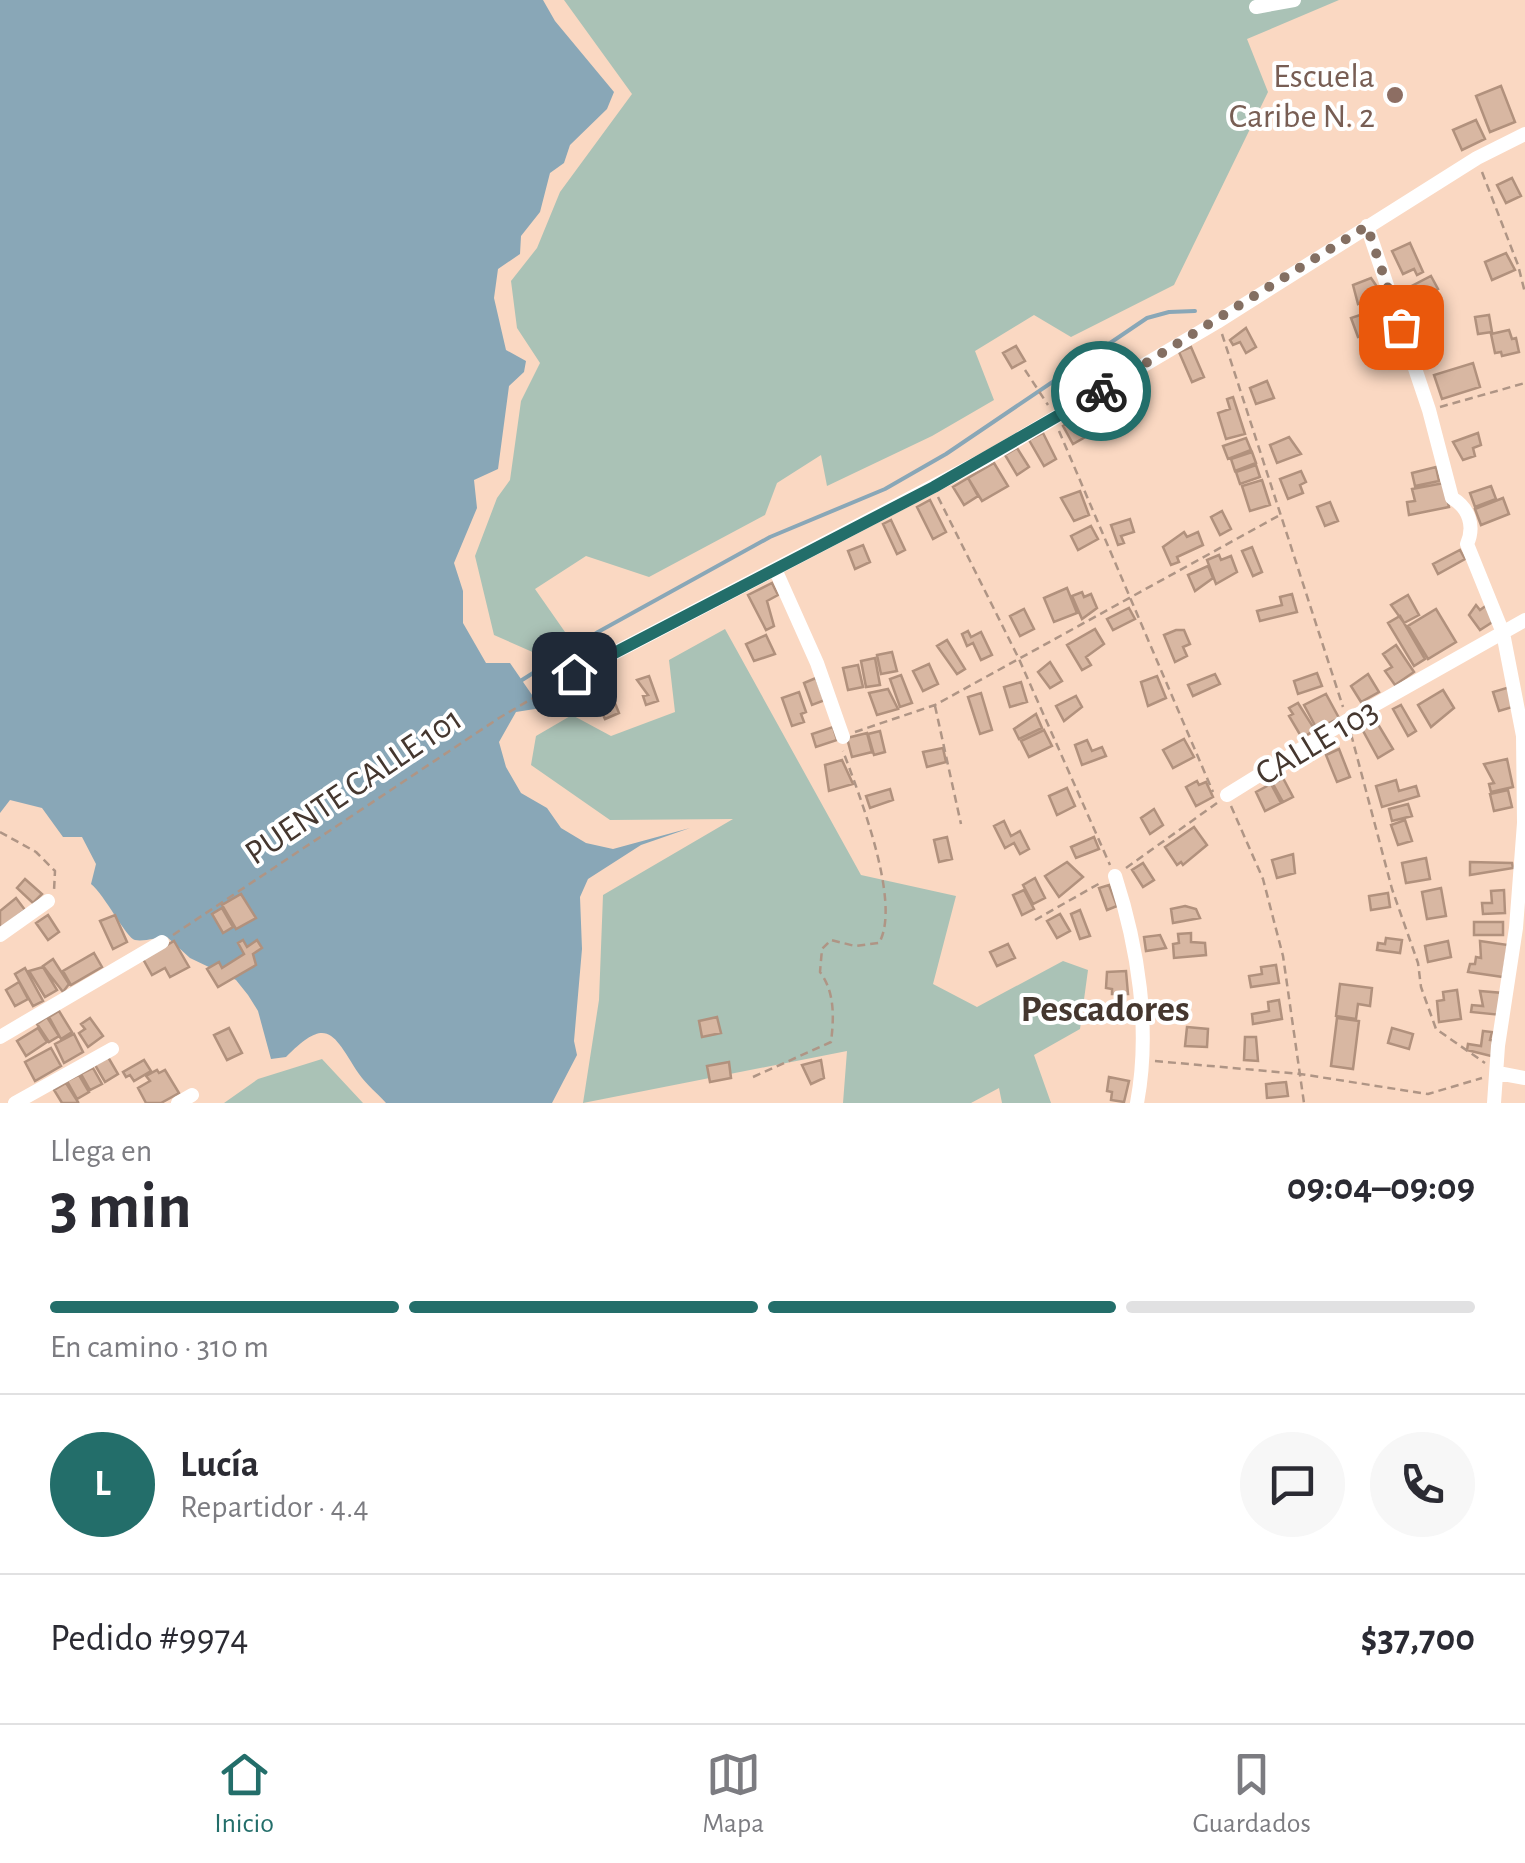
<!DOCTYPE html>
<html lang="es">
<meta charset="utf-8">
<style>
:root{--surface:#fff;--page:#f7f7f7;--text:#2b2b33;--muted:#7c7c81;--line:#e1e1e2;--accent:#236e6a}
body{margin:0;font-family:"Alegreya Sans",sans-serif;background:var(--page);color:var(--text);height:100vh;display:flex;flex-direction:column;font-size:38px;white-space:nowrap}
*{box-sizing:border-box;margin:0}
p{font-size:32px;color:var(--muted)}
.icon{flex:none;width:55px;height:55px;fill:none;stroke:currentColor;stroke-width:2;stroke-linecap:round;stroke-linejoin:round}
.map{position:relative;height:1103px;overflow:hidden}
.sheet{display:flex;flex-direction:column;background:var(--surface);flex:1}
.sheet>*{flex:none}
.pin{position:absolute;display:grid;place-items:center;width:85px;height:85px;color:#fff;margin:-42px;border-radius:20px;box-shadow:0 5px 15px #0006}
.courier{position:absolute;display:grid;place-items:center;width:100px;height:100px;margin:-50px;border:8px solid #236e6a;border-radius:50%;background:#fff;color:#222;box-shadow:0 2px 12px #0007}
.overview em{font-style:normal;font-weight:700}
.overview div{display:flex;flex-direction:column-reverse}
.overview{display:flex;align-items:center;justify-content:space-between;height:170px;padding:0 50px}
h1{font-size:65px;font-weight:700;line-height:75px}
.bar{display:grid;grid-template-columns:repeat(4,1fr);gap:15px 10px;align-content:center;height:120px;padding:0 50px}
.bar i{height:12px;border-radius:8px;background:var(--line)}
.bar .active{background:var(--accent)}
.bar p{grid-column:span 4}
.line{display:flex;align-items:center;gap:25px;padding:0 50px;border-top:2px solid var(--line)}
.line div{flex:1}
.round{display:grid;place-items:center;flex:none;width:105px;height:105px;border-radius:52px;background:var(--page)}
.menu{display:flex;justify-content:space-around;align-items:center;height:140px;border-top:2px solid var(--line);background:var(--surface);font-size:28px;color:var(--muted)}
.menu a{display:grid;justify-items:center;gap:5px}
.menu .active{color:var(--accent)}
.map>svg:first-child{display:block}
.green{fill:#aac2b6}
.water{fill:#89a7b7}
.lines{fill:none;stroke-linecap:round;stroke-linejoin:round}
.stream{stroke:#89a7b7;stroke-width:4}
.building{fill:#d8b7a2;stroke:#b1917d;stroke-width:2.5}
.path{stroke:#af9585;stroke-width:2.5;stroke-dasharray:8 5;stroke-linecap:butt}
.minor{stroke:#fff;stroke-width:14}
.done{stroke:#846f62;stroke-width:10;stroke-dasharray:0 18}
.route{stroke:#236e6a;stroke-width:12}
.education-dot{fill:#8d6e63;stroke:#fff;stroke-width:4}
.labels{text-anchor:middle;stroke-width:8;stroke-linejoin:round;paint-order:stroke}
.education-label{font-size:35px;fill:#785e54;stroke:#fff;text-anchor:end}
.street-label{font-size:35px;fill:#45372f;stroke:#fff}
.neighbourhood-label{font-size:38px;font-weight:bold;fill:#45372f;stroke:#fff}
</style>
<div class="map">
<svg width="1525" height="1103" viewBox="0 0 1525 1103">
<rect width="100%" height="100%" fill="#fad8c2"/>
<path class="green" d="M564 0H1339L1247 39 1268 92 1174 285 1071 337 1034 315 975 351 994 400 932 436 827 486 821 455 777 483 765 515 649 577 586 556 535 589 565 632 537 654 494 635 475 556 497 498 510 480 521 401 540 363 517 328 511 281 537 248 560 192 632 94Z
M725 629 861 875 956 896 933 984 977 1007 1063 961 1088 970 1080 1029 1034 1055 1051 1103H1002L999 1088 971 1103H843L847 1051 583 1103 599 1000 603 895 733 819 610 820 531 765 536 736 572 715 611 736 675 712 669 660Z
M322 1059 363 1103H224L258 1079Z"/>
<path class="water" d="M0 0H543L555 21 614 92 607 109 570 145 564 163 550 173 540 212 521 236 520 254 498 269 494 298 506 350 526 361 524 372 509 386 498 469 474 480 477 508 454 563 463 591V623L486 663H510L541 708 516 712 499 742 506 767 521 793 547 808 561 828 586 843 613 849 690 828 641 845 588 879 580 897 582 949 574 1041 577 1055 552 1103H386C378 1094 366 1084 359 1074 333 1034 328 1014 286 1057L271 1059 258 1011 248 995 236 980 190 958 167 937C158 937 144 942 135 940 127 939 104 894 91 884L96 864 82 837H63L42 808 10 800 0 813Z"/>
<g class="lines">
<path class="stream" d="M522 680 598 632 770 537 885 489 946 454 1147 318 1169 312 1195 311"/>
</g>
<path class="building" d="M1501 86 1515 122 1490 132 1476 96Z
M1476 120 1485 139 1462 150 1453 130Z
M1512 178 1521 196 1506 203 1497 185Z
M1410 243 1423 272 1417 275 1414 269 1403 274 1392 251Z
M1506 253 1515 270 1492 280 1485 262Z
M1431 276 1438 289 1428 295 1433 305 1419 312 1416 305 1410 308 1402 291Z
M1371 278 1382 294 1358 304 1353 285Z
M1387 306 1396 332 1377 338 1375 332 1358 337 1351 318Z
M1489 315 1492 332 1478 334 1475 317Z
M1246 328 1256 347 1246 353 1240 342 1233 345 1230 340Z
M1509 330 1512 339 1516 338 1519 352 1502 356 1501 352 1495 353 1491 334Z
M1394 337 1399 349 1379 357 1374 345Z
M1016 346 1025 361 1012 368 1003 353Z
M1115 347 1123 361 1107 370 1099 356Z
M1191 347 1204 377 1192 382 1179 352Z
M1473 363 1480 387 1442 399 1434 375Z
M1132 380 1145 402 1136 408 1123 386Z
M1267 381 1274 398 1256 404 1250 388Z
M1233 397 1245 434 1226 439 1218 413 1230 409 1227 399Z
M1106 399 1118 420 1108 426 1096 405Z
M1076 418 1087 436 1073 444 1063 426Z
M1043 433 1056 459 1044 466 1029 440Z
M1478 433 1481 445 1473 448 1475 456 1463 460 1453 442Z
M1289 437 1301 454 1277 463 1270 445Z
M1246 438 1251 450 1228 459 1223 446Z
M1017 448 1029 467 1017 475 1005 455Z
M1252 452 1256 463 1235 471 1231 459Z
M994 463 1008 486 982 501 968 478Z
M1256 465 1260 477 1240 484 1236 472Z
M1436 467 1439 481 1415 486 1412 473Z
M1301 471 1306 482 1300 485 1303 493 1288 499 1280 479Z
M968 478 978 496 964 505 953 487Z
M1262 480 1270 505 1250 511 1242 486Z
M1444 483 1449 507 1409 515 1407 502 1415 501 1412 489Z
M1491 486 1496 499 1475 507 1470 493Z
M1080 491 1089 515 1074 521 1061 498Z
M1503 498 1509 514 1481 525 1475 509Z
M930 500 946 532 933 539 917 507Z
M1330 502 1338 521 1325 526 1317 507Z
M1222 511 1231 529 1220 535 1211 517Z
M1130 519 1134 532 1121 536 1124 543 1118 545 1111 525Z
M891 520 905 550 897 554 883 524Z
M1091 526 1098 539 1078 550 1071 536Z
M1184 532 1187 537 1198 532 1203 545 1177 557 1179 562 1171 565 1163 547Z
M863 545 870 562 855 569 848 551Z
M1252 547 1262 572 1253 576 1242 551Z
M1460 550 1465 559 1438 574 1433 564Z
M1219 555 1221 560 1231 556 1237 572 1216 584 1207 560Z
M1208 566 1213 578 1195 591 1188 575Z
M772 583 778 595 767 601 774 626 766 630 748 595Z
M1067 588 1077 613 1054 622 1044 598Z
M1082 592 1084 597 1091 594 1097 608 1082 619 1072 596Z
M1292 594 1297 612 1260 621 1257 611 1282 605 1280 597Z
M1408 595 1419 615 1404 623 1391 605Z
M1476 605 1480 610 1487 605 1494 621 1480 630 1469 615Z
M1129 608 1135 619 1113 630 1107 619Z
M1024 609 1034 629 1020 636 1010 616Z
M1436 609 1456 642 1428 659 1408 626Z
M1400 616 1425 659 1414 666 1388 623Z
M1095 629 1104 644 1086 657 1091 665 1082 670 1067 645Z
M1176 630H1184L1190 644 1183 647 1187 656 1175 662 1164 635Z
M968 631 971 637 981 632 992 655 981 660 973 643 967 646 962 634Z
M766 635 775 654 754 661 746 644Z
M947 640 965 669 957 674 937 646Z
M1396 645 1414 672 1395 685 1385 671 1392 667 1383 654Z
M892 652 897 671 881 674 877 655Z
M875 658 880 685 866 687 861 661Z
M1050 662 1062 681 1050 688 1038 672Z
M929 664 938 684 923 691 913 671Z
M858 665 863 687 848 690 843 668Z
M1317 673 1322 686 1298 694 1294 681Z
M1215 674 1220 684 1193 696 1188 685Z
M1368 674 1379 692 1361 702 1351 686Z
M901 675 912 703 900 707 890 679Z
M649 676 658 701 646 705 643 696 648 695 637 680Z
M1157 676 1166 698 1148 706 1141 682Z
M816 678 825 700 812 705 804 683Z
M600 681 610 705 615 703 619 713 605 719 590 686Z
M1021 682 1027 702 1010 707 1004 687Z
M1510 687 1516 706 1499 711 1493 692Z
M888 689 898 709 877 715 869 693Z
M1443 690 1454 708 1431 727 1418 705Z
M799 692 806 712 801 714 804 722 792 726 782 698Z
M981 693 992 730 980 734 968 697Z
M1326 694 1339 718 1317 729 1304 705Z
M1076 696 1082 707 1064 721 1056 706Z
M1298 703 1315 730 1302 738 1289 716 1293 714 1289 708Z
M1401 705 1416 731 1408 736 1393 709Z
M1036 714 1042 728 1019 739 1014 729Z
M1376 721 1393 749 1378 758 1362 729Z
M833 727 837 740 816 747 812 734Z
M1044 730 1052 746 1029 757 1021 741Z
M880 731 885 752 874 755 868 734Z
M867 733 872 752 852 757 847 738Z
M1184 739 1194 757 1173 768 1163 750Z
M1087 740 1092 751 1102 747 1106 756 1082 765 1075 745Z
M943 748 946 762 927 767 923 752Z
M1339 749 1350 777 1337 782 1326 755Z
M1507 759 1513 787 1491 792 1489 784 1494 783 1484 764Z
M842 760 853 784 829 791 825 765Z
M1283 778 1293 797 1283 802 1273 784Z
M1396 780 1399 791 1416 786 1419 796 1382 807 1376 786Z
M1197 781 1199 785 1206 782 1213 797 1196 806 1186 787Z
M1271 784 1281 803 1265 811 1256 792Z
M1067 788 1075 806 1057 815 1049 796Z
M890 789 893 800 870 808 866 796Z
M1508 790 1512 807 1494 811 1490 794Z
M1408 804 1412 816 1392 821 1389 809Z
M1154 809 1163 825 1150 834 1141 818Z
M1405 820 1412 841 1398 845 1391 825Z
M1004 821 1011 836 1020 831 1029 849 1020 854 1014 843 1005 848 994 826Z
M1194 827 1207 845 1183 865 1181 862 1177 865 1165 847Z
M947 837 952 859 939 862 934 840Z
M1094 837 1099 849 1076 858 1071 847Z
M1293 854 1295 873 1277 878 1272 860Z
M1426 858 1430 879 1406 883 1402 863Z
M1067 862 1083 877 1059 897 1045 876Z
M1470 862 1512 863 1513 868 1470 875Z
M1143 863 1154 880 1143 887 1132 870Z
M1035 878 1045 898 1033 904 1023 885Z
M25 879 42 894 33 903 17 888Z
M1109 885 1117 906 1107 910 1099 888Z
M1441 888 1446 916 1427 919 1422 892Z
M1024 890 1034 909 1022 915 1013 895Z
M1504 890 1505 913 1483 914 1482 903H1492L1491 891Z
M1388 893 1390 907 1371 910 1369 896Z
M241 894 256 918 236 929 222 905Z
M16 898 25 910 0 929V911Z
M1185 906 1196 909 1200 918 1173 923 1171 909Z
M222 908 233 927 223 933 212 914Z
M1080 910 1090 936 1080 939 1071 914Z
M1060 914 1070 931 1057 938 1047 921Z
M48 915 59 932 48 940 36 923Z
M115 915 127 942 113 949 100 921Z
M1474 922H1503V935H1474Z
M1191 933V942L1205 943 1206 955 1174 958 1173 944 1179 943 1178 934Z
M1160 935 1166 948 1146 951 1144 937Z
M1386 938 1402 940 1400 953 1377 950 1378 943 1385 944Z
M243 940 247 947 257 940 262 948 253 954 256 965 218 987 207 969 219 962 222 968 244 954 238 943Z
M174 941 189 967 170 977 165 968 152 975 143 959Z
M1448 941 1451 957 1428 962 1425 946Z
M1480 941 1508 945 1503 977 1468 972 1470 964H1475L1476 957 1481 958Z
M1008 944 1015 958 997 966 990 952Z
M94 953 102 967 71 985 63 971Z
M53 959 69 984 63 992 43 966Z
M1276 965 1279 983 1251 987 1249 976 1262 974 1261 967Z
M43 967 57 990 45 997 29 971Z
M25 968 43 1001 33 1006 15 974Z
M1126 971 1128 994H1112V989L1106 988 1107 972Z
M19 982 28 999 15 1006 6 990Z
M1340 984 1372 988 1370 1006 1358 1004 1356 1019 1336 1016Z
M1457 990 1461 1019 1439 1022 1437 1001 1444 1000 1443 992Z
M1480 991 1503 993 1501 1015 1471 1012 1472 1005 1483 1006Z
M1279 1000 1282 1019 1253 1024 1252 1014 1269 1011 1268 1002Z
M59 1011 72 1032 61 1039 49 1017Z
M47 1017 59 1036 49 1042 37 1024Z
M717 1017 721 1033 702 1037 699 1021Z
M90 1018 103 1036 88 1047 79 1033 85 1029 81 1024Z
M1337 1018 1359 1021 1353 1069 1331 1066Z
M1187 1027 1208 1029 1207 1047 1185 1046Z
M38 1028 47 1042 26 1056 17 1041Z
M229 1028 242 1053 227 1060 214 1035Z
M1392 1028 1413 1034 1409 1049 1388 1043Z
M1483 1031 1492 1032 1490 1040 1497 1041 1495 1057 1467 1050 1468 1044 1481 1046Z
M74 1034 83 1052 64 1063 55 1044Z
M1245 1037H1256L1258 1061 1244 1060Z
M51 1048 61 1066 35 1081 25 1062Z
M108 1057 118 1074 105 1082 95 1065Z
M144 1060 151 1071 134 1081 130 1075 126 1077 123 1072Z
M821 1060 824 1078 811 1084 802 1065Z
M729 1062 731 1078 710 1082 707 1066Z
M93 1068 102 1084 90 1090 81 1074Z
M157 1070 159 1073 165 1070 179 1093 161 1103H146L138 1088 150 1081 146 1076Z
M79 1075 89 1092 77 1099 67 1081Z
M1109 1077 1129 1081 1124 1102 1111 1100 1112 1092 1107 1091Z
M1286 1082 1288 1096 1267 1098 1266 1084Z
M66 1083 78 1102 76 1103H62L54 1090Z"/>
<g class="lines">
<path class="path" d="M1482 172 1518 265 1525 293
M1222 334 1343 707
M1025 370 1048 405
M1440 407 1525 383
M1059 431 1213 792
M938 497 1019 659 1110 865
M935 706 961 824
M855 732 935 705 1280 515
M1351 734 1392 889 1418 963 1421 987 1436 1029 1485 1063
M1231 806 1263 879 1283 956 1304 1103
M0 832 36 852 55 871 54 891
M1126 868 1217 803
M1035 920 1102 882
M173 935 499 718 564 680
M1155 1061 1300 1074 1428 1094 1482 1078
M753 1077 831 1042C834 1018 835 992 820 972L822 949 831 940 855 946 879 943C902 903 859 794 843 751"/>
<path class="minor" d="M1256 7 1294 0
M1367 226 1429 410 1452 498C1469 508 1475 526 1467 544L1503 633 1523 736 1524 823 1516 928 1498 1046 1494 1103
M775 569 817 663 843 737
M574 674 985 459 1217 322 1477 158 1525 134
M1227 795 1348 720 1525 620
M1115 876C1138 947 1151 1029 1137 1103
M0 935 48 901
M0 1037 162 942
M1498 1073 1525 1078
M15 1103 112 1049
M178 1103 192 1095"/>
</g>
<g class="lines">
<path class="done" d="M1101 391 1367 226 1401 327"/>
<path class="route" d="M574 674 934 487 1101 391"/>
</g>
<circle class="education-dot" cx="1395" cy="95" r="10"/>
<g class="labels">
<g class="education-label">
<text x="1375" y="87">Escuela<tspan x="1375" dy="40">Caribe N. 2</tspan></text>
</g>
<g class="street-label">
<text transform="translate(1316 741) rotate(-31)" y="12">CALLE 103</text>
<text transform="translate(353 785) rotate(-34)" y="12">PUENTE CALLE 101</text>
</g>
<g class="neighbourhood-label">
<text x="1105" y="1021">Pescadores</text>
</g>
</g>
</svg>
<div class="pin" style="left:1401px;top:327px;background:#ea580c"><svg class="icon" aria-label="bag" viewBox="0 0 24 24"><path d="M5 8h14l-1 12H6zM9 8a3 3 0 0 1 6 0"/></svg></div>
<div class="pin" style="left:574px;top:674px;background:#1f2937"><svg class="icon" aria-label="home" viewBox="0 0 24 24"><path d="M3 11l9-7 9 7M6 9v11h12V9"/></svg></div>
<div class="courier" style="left:1101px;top:391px"><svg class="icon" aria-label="bike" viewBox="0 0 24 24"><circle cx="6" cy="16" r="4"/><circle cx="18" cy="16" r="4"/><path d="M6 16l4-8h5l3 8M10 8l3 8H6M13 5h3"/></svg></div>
</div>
<section class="sheet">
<div class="overview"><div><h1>3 min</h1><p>Llega en</p></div><em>09:04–09:09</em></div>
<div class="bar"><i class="active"></i><i class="active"></i><i class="active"></i><i></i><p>En camino · 310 m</p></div>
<div class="line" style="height:180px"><b class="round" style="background:var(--accent);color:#fff">L</b><div><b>Lucía</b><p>Repartidor · 4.4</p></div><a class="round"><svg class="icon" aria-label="chat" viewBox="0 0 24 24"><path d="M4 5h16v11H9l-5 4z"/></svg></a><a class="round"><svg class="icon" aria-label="phone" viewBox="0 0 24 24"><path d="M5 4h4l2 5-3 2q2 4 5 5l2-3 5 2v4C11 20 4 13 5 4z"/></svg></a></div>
<div class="line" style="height:130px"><div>Pedido #9974</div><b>$37,700</b></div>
</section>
<nav class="menu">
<a class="active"><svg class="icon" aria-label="home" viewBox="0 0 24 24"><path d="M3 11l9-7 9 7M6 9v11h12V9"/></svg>Inicio</a>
<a><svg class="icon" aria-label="map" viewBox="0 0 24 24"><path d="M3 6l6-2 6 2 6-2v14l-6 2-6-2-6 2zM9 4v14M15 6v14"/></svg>Mapa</a>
<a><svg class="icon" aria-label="saved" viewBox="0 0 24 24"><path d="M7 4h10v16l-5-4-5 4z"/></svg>Guardados</a>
</nav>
